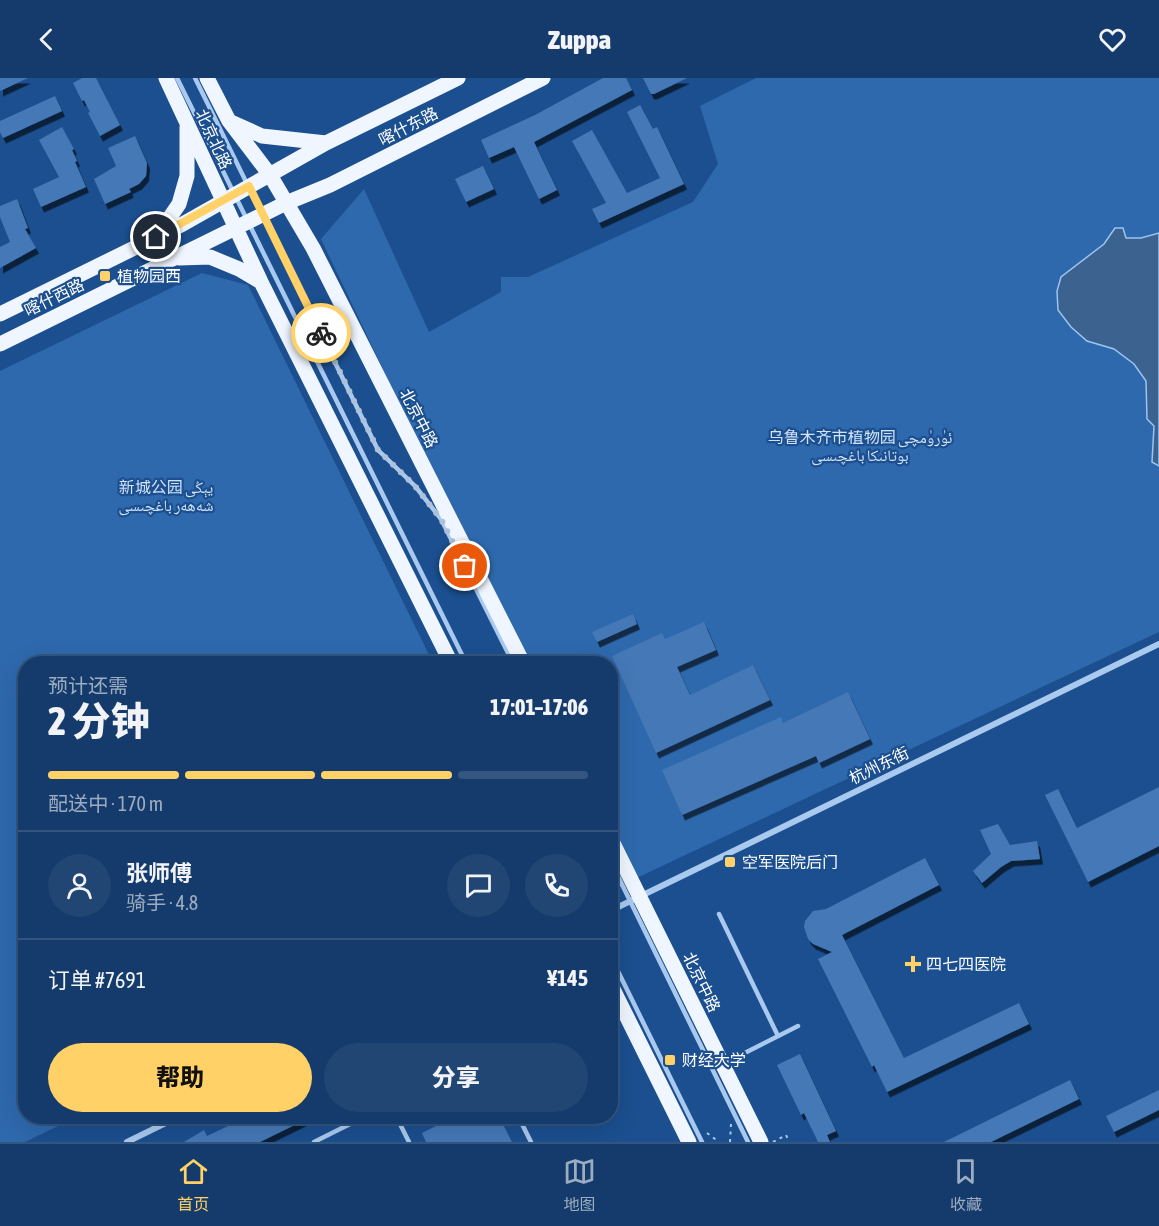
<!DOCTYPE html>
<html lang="zh">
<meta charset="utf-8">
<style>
:root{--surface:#143b6b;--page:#214673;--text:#f1f3f6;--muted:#9dadc1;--line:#33557e;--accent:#ffd166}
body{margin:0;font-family:"Asap Condensed","Noto Naskh Arabic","Noto Sans SC",sans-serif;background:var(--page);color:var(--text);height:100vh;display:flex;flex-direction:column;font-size:22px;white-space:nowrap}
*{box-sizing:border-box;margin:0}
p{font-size:20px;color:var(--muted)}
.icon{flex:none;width:33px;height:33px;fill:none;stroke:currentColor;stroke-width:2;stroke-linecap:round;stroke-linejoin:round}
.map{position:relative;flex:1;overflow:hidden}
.side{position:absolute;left:18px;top:578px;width:600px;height:468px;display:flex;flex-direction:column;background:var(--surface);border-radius:24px;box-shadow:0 6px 24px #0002,0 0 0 2px var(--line)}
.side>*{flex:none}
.pin{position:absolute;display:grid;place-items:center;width:51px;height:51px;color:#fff;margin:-26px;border:3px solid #fff;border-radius:50%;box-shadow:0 2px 6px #0007}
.courier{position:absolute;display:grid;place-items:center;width:60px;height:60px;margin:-30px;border:4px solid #ffd166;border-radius:50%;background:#fff;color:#222;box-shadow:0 2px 8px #0007}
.headline em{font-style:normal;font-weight:800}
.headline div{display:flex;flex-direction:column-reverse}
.headline{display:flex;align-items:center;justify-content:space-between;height:102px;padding:0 30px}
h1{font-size:39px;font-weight:800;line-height:45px}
.bar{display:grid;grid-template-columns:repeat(4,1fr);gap:9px 6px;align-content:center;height:72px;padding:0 30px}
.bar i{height:8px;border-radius:4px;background:var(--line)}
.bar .selected{background:var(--accent)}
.bar p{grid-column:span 4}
.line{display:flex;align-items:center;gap:15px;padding:0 30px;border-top:2px solid var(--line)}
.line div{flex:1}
.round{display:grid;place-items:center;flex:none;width:63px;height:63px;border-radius:32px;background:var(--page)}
.cta{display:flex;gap:12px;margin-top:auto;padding:12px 30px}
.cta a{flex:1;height:69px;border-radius:36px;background:var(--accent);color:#111;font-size:24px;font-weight:800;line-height:69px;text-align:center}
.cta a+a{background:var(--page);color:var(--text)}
header{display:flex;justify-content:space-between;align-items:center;height:78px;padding:0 30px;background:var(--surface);font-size:27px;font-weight:800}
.tabs{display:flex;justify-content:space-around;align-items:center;height:84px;border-top:2px solid var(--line);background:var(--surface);font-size:16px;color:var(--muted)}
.tabs a{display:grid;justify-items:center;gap:3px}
.tabs .selected{color:var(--accent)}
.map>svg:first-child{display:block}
.green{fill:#2e69ad}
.water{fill:#3c6290;stroke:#9cc4f0;stroke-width:1.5}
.building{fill:#4478b7;filter:url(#shadow)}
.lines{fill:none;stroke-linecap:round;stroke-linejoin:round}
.path{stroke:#a9c9ee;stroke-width:2;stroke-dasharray:3 4.5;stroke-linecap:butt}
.lane{stroke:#a9c9ee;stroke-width:4.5}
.street{stroke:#a9c9ee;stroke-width:6}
.primary{stroke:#f0f6ff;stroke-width:15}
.done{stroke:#afc1d8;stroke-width:6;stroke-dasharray:0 10.8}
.route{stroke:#ffd166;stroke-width:8}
.poi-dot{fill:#ffd166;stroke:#1b4f8f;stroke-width:2}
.labels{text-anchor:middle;stroke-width:4.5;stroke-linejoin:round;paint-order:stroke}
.street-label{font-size:16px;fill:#fff;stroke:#1b4f8f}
.poi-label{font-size:16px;fill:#fff;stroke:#1b4f8f;text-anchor:start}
.park-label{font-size:16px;fill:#cfe3fa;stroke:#1b4f8f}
</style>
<header><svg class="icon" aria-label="back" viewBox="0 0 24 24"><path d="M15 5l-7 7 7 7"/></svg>Zuppa<svg class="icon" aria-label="heart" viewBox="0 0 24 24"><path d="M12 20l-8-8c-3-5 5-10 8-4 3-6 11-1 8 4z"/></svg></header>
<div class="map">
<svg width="1159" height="1064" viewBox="0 0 1159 1064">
<defs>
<filter id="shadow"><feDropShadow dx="3" dy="5.5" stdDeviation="0" flood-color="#0009"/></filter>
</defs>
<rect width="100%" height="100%" fill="#1b4f8f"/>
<path class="green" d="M756 0H1159V554L628 804 611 768 610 585H523L321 161 364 111 429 254 501 214V199H528L693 124 718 86 700 28Z
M202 195 248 207 433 585H26V1038H79L25 1064H0V293Z"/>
<path class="water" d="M1115 150H1123L1126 160H1141L1159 155V388L1152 384 1154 348 1147 341 1146 303 1134 286 1114 271 1087 263 1071 249 1058 232 1057 213 1061 199 1104 166Z"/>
<path class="building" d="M0 0H28L0 13Z
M82 0H96L120 47 100 58 88 35 90 34 84 22 82 23 73 5Z
M603 0H626L632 12 534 64 557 112 539 121 514 69 489 80 481 62 535 37Z
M643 0H687L654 16H651Z
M55 18 62 33 3 60 0 54V43Z
M640 27 653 51 657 49 684 106 599 145 592 131 606 125 572 63 592 52 627 115 660 100 627 34Z
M62 49 74 71 72 72 77 83 75 84 86 109 41 129 33 111 59 99 39 62Z
M135 58 147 85 146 98 139 106 129 111 131 114 105 126 94 101 116 88 108 70Z
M483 88 494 111 466 124 455 101Z
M17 121 28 150 25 151 36 170 0 190V169L10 164 0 139V128Z
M633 536 637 546 597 564 592 554Z
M704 544 716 572 677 589 690 617 753 587 770 622 656 675 612 578 662 555 665 561Z
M848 614 870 661 819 685 816 678 682 737 662 692 781 639 783 645Z
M1159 709V768L1088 804 1045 717 1058 711 1077 750Z
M998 746 1010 767 1037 763 1040 781 1011 783 1001 789 982 805 973 793 991 776 980 752Z
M925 780 939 807 842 857 904 980 1019 925 1029 946 887 1014 874 987 872 989 818 881 832 874 813 866 808 861 804 849 805 843 813 833 826 831Z
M800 976 836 1053 827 1057 830 1064H818L804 1035 801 1037 777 987Z
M1070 1002 1079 1021 991 1064H944Z
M1159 1012V1032L1114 1054 1106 1038Z
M249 1038H313L260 1064H184L204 1052 207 1058Z
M456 1038H499L512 1064H426L422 1055Z"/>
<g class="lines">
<path class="path" d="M707 1055 719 1064
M730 1064 731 1046
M773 1064 786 1057 789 1064"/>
<path class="lane" d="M177 0 466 585
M195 0 378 372 415 408 441 441 513 585
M610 782 748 1064
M719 836 778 958
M610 877 702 1064
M725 985 798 948
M396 1038 409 1064
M518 1038 531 1064
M314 1064 366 1038"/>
<path class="street" d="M610 833 1159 566
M127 1064 180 1038"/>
<path class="primary" d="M166 0 261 204 451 585
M207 0 229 43 270 97 313 170 523 585
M231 44 262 58 326 65
M157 158 179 126 187 98V49
M179 180 210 179 239 191 261 204
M0 236 181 147 326 65 458 0
M0 266 286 125 330 107 543 0
M610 759 761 1064
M610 905 689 1064"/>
</g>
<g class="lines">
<path class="done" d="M321 255 378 372 415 408 441 441 465 488"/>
<path class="route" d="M156 159 249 108 321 255"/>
</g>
<g class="poi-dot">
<rect x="99" y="192" width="12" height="12" rx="3"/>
<rect x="724" y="778" width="12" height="12" rx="3"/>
<path d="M910 877h6v6h6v6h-6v6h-6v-6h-6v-6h6z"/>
<rect x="664" y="976" width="12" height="12" rx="3"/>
</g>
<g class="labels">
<g class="street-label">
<text transform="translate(408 48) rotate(-27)" y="6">喀什东路</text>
<text transform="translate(214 61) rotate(65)" y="6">北京北路</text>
<text transform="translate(54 219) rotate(-26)" y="6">喀什西路</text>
<text transform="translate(419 340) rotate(63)" y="6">北京中路</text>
<text transform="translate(879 687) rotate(-26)" y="6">杭州东街</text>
<text transform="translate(702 904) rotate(64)" y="6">北京中路</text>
</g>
<g class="poi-label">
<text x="117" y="204">植物园西</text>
<text x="742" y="790">空军医院后门</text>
<text x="926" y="892">四七四医院</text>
<text x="682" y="988">财经大学</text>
</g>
<g class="park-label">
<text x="860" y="365">乌鲁木齐市植物园 ئۈرۈمچى<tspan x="860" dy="18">بوتانىكا باغچىسى</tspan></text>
<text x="166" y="415">新城公园 يېڭى<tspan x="166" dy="18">شەھەر باغچىسى</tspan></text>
</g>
</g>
</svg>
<div class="pin" style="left:465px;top:488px;background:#ea580c"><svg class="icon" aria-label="bag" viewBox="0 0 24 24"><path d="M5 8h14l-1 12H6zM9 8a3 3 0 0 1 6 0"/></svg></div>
<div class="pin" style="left:156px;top:159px;background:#1f2937"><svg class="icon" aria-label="home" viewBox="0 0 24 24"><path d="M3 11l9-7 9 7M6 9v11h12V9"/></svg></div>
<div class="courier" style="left:321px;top:255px"><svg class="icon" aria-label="bike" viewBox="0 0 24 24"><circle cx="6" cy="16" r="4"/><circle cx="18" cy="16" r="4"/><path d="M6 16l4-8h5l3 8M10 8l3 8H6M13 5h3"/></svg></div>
<section class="side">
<div class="headline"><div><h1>2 分钟</h1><p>预计还需</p></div><em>17:01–17:06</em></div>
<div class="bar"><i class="selected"></i><i class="selected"></i><i class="selected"></i><i></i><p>配送中 · 170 m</p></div>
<div class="line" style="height:108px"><a class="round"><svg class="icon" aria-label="person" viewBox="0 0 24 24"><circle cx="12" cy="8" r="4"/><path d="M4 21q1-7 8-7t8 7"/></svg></a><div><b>张师傅</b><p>骑手 · 4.8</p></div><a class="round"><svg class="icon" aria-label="chat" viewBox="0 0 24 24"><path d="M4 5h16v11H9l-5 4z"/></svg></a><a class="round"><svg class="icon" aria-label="phone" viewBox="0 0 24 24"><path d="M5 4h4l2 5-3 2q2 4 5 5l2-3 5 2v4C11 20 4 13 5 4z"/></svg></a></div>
<div class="line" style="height:78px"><div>订单 #7691</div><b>¥145</b></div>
<div class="cta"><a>帮助</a><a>分享</a></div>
</section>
</div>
<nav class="tabs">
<a class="selected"><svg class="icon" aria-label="home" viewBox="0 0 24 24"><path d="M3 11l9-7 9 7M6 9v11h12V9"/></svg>首页</a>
<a><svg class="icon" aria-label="map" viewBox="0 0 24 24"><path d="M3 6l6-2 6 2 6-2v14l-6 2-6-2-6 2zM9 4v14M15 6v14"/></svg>地图</a>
<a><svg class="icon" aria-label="saved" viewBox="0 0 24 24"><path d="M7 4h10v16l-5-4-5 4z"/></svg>收藏</a>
</nav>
